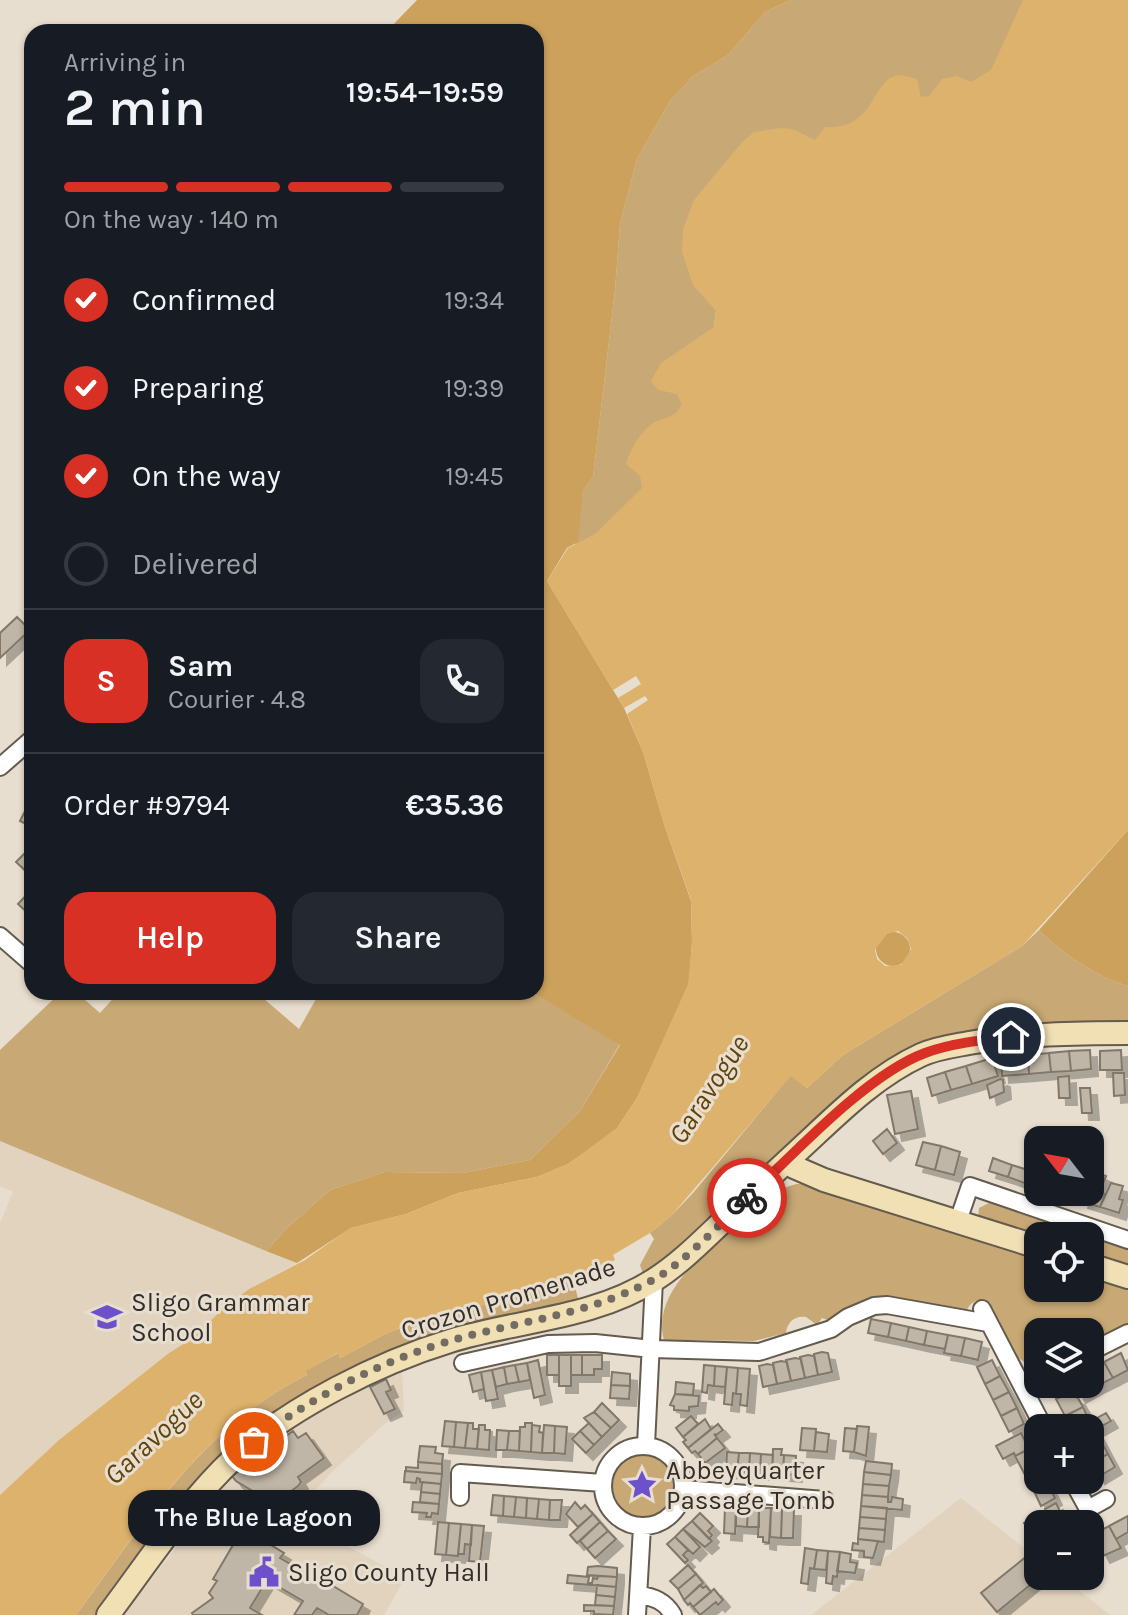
<!DOCTYPE html>
<meta charset="utf-8">
<style>
:root{--surface:#171b24;--page:#242831;--text:#f1f3f6;--muted:#9ea1a6;--line:#363941;--accent:#d93025}
body{margin:0;font-family:Karla,sans-serif;background:var(--page);color:var(--text);height:100vh;display:flex;flex-direction:column;font-size:30px;white-space:nowrap}
*{box-sizing:border-box;margin:0}
p{font-size:26px;color:var(--muted)}
.icon{flex:none;width:44px;height:44px;fill:none;stroke:currentColor;stroke-width:2;stroke-linecap:round;stroke-linejoin:round}
.map{position:relative;flex:1;overflow:hidden}
.panel{position:absolute;left:24px;top:24px;width:520px;height:976px;display:flex;flex-direction:column;background:var(--surface);border-radius:24px;box-shadow:0 2px 6px #0004}
.panel>*{flex:none}
.needle{width:52px;rotate:301deg}
.tools{position:absolute;left:1024px;top:1126px;display:grid;gap:16px}
.tools a{display:grid;place-items:center;width:80px;height:80px;border-radius:16px;background:var(--surface);box-shadow:0 2px 6px #0004;font-size:40px}
.pin{position:absolute;display:grid;place-items:center;width:68px;height:68px;color:#fff;margin:-34px;border:4px solid #fff;border-radius:50%;box-shadow:0 2px 8px #0007}
.courier{position:absolute;display:grid;place-items:center;width:80px;height:80px;margin:-40px;border:6px solid #d93025;border-radius:50%;background:#fff;color:#222;box-shadow:0 2px 10px #0007}
.bubble{position:absolute;height:56px;border-radius:24px;background:var(--surface);box-shadow:0 2px 6px #0004;font-size:26px;font-weight:600;line-height:56px;text-align:center}
.head em{font-style:normal;font-weight:600}
.head div{display:flex;flex-direction:column-reverse}
.head{display:flex;align-items:center;justify-content:space-between;height:136px;padding:0 40px}
h1{font-size:52px;font-weight:600;line-height:60px}
.bar{display:grid;grid-template-columns:repeat(4,1fr);gap:12px 8px;align-content:center;height:96px;padding:0 40px}
.bar i{height:10px;border-radius:6px;background:var(--line)}
.bar .current{background:var(--accent)}
.bar p{grid-column:span 4}
.line{display:flex;align-items:center;gap:20px;padding:0 40px;border-top:2px solid var(--line)}
.line div{flex:1}
.round{display:grid;place-items:center;flex:none;width:84px;height:84px;border-radius:24px;background:var(--page)}
ol{padding:0 40px;list-style:none}
li{display:flex;align-items:center;gap:24px;height:88px}
li p{margin-inline-start:auto}
li .icon{padding:8px;border-radius:50%;background:var(--accent);color:#fff;stroke-width:4}
li:last-child{color:var(--muted)}
li i{width:44px;height:44px;border:4px solid var(--line);border-radius:50%}
.button{display:flex;gap:16px;margin-top:auto;padding:16px 40px}
.button a{flex:1;height:92px;border-radius:24px;background:var(--accent);color:#fff;font-size:32px;font-weight:600;line-height:92px;text-align:center}
.button a+a{background:var(--page);color:var(--text)}
.map>svg:first-child{display:block}
.built{fill:#e1d3be}
.green{fill:#c8a874}
.forest{fill:#cba15b}
.water{fill:#ddb26c;fill-rule:evenodd}
.building{fill:#c0b6a7;stroke:#80786a;stroke-width:2;filter:url(#shadow)}
.lines{fill:none;stroke-linecap:round;stroke-linejoin:round}
.street-casing{stroke:#635b4d;stroke-width:20}
.secondary-casing{stroke:#635b4d;stroke-width:26}
.street{stroke:#fff;stroke-width:16}
.secondary{stroke:#f2e0b5;stroke-width:22}
.done{stroke:#726c63;stroke-width:8;stroke-dasharray:0 14.4}
.route{stroke:#d93025;stroke-width:10}
.labels{text-anchor:middle;stroke-width:6;stroke-linejoin:round;paint-order:stroke}
.street-label{font-size:26px;fill:#322e29;stroke:#e8decf}
.poi-label{font-size:26px;fill:#322e29;stroke:#e8decf;text-anchor:start}
.water-label{font-size:28px;font-style:italic;fill:#61440b;stroke:#e8decf}
</style>
<div class="map">
<svg width="1128" height="1615" viewBox="0 0 1128 1615">
<defs>
<filter id="shadow"><feDropShadow dx="7" dy="7" stdDeviation="0" flood-color="#0004"/></filter>
</defs>
<rect width="100%" height="100%" fill="#e8decf"/>
<path class="built" d="M0 1141 297 1263 249 1289 224 1308 190 1340 169 1353 59 1440 0 1495V1223L13 1192 0 1186Z
M402 1369 404 1411 388 1421 332 1472 292 1515 405 1578 384 1615H124L230 1477 271 1444 317 1414Z
M961 1498 1038 1559V1576H1061L1110 1615H811Z"/>
<path class="green" d="M791 0H1128V222L716 311 714 327 682 405 676 415 655 487 573 559 583 491 593 477 615 290 620 224 637 159 670 101 692 77 728 55 765 12Z
M1039 930C1063 954 1095 976 1128 986V1024L944 1039 644 1277 640 1265 654 1239 650 1233 671 1216 693 1193 791 1075 807 1088 843 1055 1022 946Z
M61 992H76L100 1013 119 992H256L299 1029 320 992H531L620 1044 580 1111 530 1160 462 1173 385 1172 330 1190 287 1228 266 1251 0 1141V1050Z
M796 1184H813L1038 1255V1288H1090V1272L1128 1285V1325L1090 1343V1332H1038V1366C1008 1363 997 1326 986 1302 974 1297 969 1305 964 1315L893 1298 890 1302 833 1322 822 1318 817 1325 806 1317C795 1315 787 1322 786 1333L754 1341 687 1340 681 1345 665 1344C650 1298 695 1262 725 1234 748 1213 765 1193 796 1184Z
M989 1203 1090 1236H1038L978 1218 979 1208Z
M1090 1236 1128 1248V1267L1090 1258Z
M573 1279 579 1302 341 1379 157 1535 97 1615H76C144 1524 201 1427 307 1375L305 1371 338 1353 340 1358 387 1333 442 1314 537 1293V1289Z
M610 1486a33 33 0 1 1 66 0a33 33 0 1 1-66 0Z"/>
<path class="forest" d="M417 0H791L765 12 728 55 692 77 670 101 637 159 620 224 615 290 593 477 583 491 578 542 567 548 547 581 624 708 643 752 665 827 691 901 692 942 689 984 637 1098 617 1128 599 1142 568 1164 537 1177 458 1193 406 1214 351 1228 297 1263 266 1251 287 1228 330 1190 385 1172 462 1173 530 1160 580 1111 620 1045 531 992H536V32H386Z
M1128 830V986C1095 976 1063 954 1039 930Z
M876 949a17 17 0 1 1 34 0a17 17 0 1 1-34 0Z"/>
<path class="water" d="M1023 0H1128V830L1022 946 843 1055 807 1088 791 1076 671 1216 650 1233 613 1255 615 1260 573 1279 537 1289 538 1294 442 1314 387 1333 340 1358 337 1353 306 1371 307 1375C200 1428 144 1523 76 1615H0V1495L59 1440 169 1353 190 1340 224 1308 249 1289 305 1260 350 1228 406 1214 458 1193 537 1177 568 1164 617 1128 637 1098 688 984 692 943 691 900 665 827 643 752 627 714 648 700 645 696 624 708 618 698 641 684 636 676 613 690 547 581 568 548 595 534 642 488 640 476 626 464C630 450 642 429 655 422 667 417 675 417 682 405L677 394 658 390 651 381 661 363 714 327 716 311 693 285 682 252 683 229 694 200 743 141 754 132 780 128 793 129 815 140 825 127C877 130 870 79 899 75 904 75 912 78 917 79L921 97 929 96 942 79 957 76 971 82 991 70ZM898 931 907 938 911 949 901 965 885 966 877 959 875 950 887 934Z"/>
<path class="building" d="M17 617 30 630 0 658V633Z
M30 801 32 802V827L20 821Z
M27 851 32 856V869L28 873 16 862Z
M32 889V917L18 904Z
M1090 1050 1091 1069 1071 1071 1069 1051Z
M1121 1050 1122 1070H1100V1051Z
M1069 1051 1071 1071 1051 1072 1049 1053Z
M1049 1053 1051 1072 1029 1074 1028 1055Z
M1028 1055 1029 1074 1002 1076 1001 1057Z
M992 1058 998 1076 972 1084 966 1066Z
M966 1066 972 1084 951 1090 945 1072Z
M945 1072 951 1090 932 1096 927 1078Z
M1113 1073H1124L1125 1095 1114 1096Z
M1069 1076 1070 1098H1059L1058 1077Z
M1000 1079 1003 1080 1004 1092 990 1098 987 1085Z
M1080 1088H1090L1092 1113H1082Z
M911 1091 918 1129 895 1134 887 1095Z
M887 1129 897 1143 883 1154 873 1141Z
M923 1142 941 1146 935 1170 916 1165Z
M941 1146 960 1152 954 1175 935 1170Z
M993 1158 1012 1165 1008 1177 989 1171Z
M1012 1165 1031 1171 1027 1184 1008 1177Z
M1095 1172 1106 1176 1100 1192 1105 1194 1100 1207 1081 1201 1084 1192H1090Z
M1111 1183 1123 1186 1119 1199 1123 1200 1119 1213 1100 1207Z
M871 1319 891 1323 888 1337 868 1333Z
M891 1323 909 1327 906 1341 888 1337Z
M909 1327 927 1331 924 1345 906 1341Z
M927 1331 948 1335 945 1349 924 1345Z
M948 1335 965 1338 961 1356 944 1353Z
M965 1338 982 1342 978 1360 961 1356Z
M822 1352 828 1353 832 1372 818 1375 814 1354Z
M1121 1353 1128 1370 1113 1378 1104 1362Z
M547 1355H559V1375H547Z
M559 1355H571V1386H559Z
M571 1355H582V1375H571Z
M582 1355H602V1369H594V1375H582Z
M808 1355 814 1356 818 1375 805 1378 800 1357Z
M795 1358 801 1359 805 1378 791 1381 786 1360Z
M538 1360 545 1395 534 1398 527 1363Z
M992 1360 1000 1376 985 1384 977 1367Z
M781 1361 787 1362 791 1381 777 1384 773 1363Z
M1104 1362 1113 1378 1095 1387 1090 1377V1369Z
M527 1363 530 1380 519 1382 515 1365Z
M767 1364 773 1365 777 1384 763 1387 759 1366Z
M515 1365 519 1382 507 1384 504 1367Z
M704 1365 715 1366 714 1386 708 1385 707 1393 702 1392Z
M715 1366 727 1367 725 1387 714 1386Z
M504 1367 507 1384 496 1387 492 1370Z
M727 1367 738 1368 736 1394 733 1393 732 1405 724 1404Z
M738 1368 750 1369 747 1406 740 1405 741 1394H736Z
M492 1370 498 1399 486 1401 481 1372Z
M481 1372 484 1389 473 1392 469 1375Z
M612 1372 630 1374V1386L611 1385Z
M1000 1376 1009 1392 993 1400 985 1384Z
M1090 1377 1095 1387 1079 1396 1072 1384H1090Z
M386 1379 391 1390 386 1392 395 1409 384 1414 370 1387Z
M676 1382 694 1384 693 1395 675 1394Z
M611 1385 630 1386 629 1399 610 1398Z
M1009 1392 1017 1408 1001 1416 993 1400Z
M675 1394 699 1396 698 1406 689 1407V1411L674 1410V1406L670 1405Z
M1068 1394 1078 1398 1083 1407 1065 1416 1056 1399Z
M602 1403 619 1420 611 1428 594 1412Z
M1083 1407 1090 1422 1079 1428H1071L1065 1416Z
M1017 1408 1024 1424 1009 1432 1001 1416Z
M594 1412 611 1428 602 1437 584 1418Z
M1106 1413 1111 1421 1095 1430 1099 1437 1090 1442V1428H1079Z
M691 1416 698 1424 683 1437 676 1428Z
M705 1419 711 1429 688 1448 683 1442 686 1440 683 1437Z
M445 1421 456 1422 454 1447 442 1446Z
M456 1422 468 1423 465 1448 454 1447Z
M468 1423H473V1429H479L477 1449 465 1448Z
M525 1423H532L531 1452 519 1451 520 1427H525Z
M589 1423 602 1437 594 1445 580 1431Z
M718 1424 723 1430 716 1435 714 1434 717 1438 698 1454 695 1451 692 1453 688 1448Z
M479 1425H485V1430H490L489 1450 477 1449Z
M532 1425 540 1426 539 1432 543 1433 542 1453 531 1452Z
M544 1425 555 1426 554 1453H542Z
M555 1426 567 1427 565 1454 554 1453Z
M857 1426 869 1427 866 1456 854 1452Z
M802 1428 816 1429 814 1451 800 1450Z
M845 1428 857 1429 854 1452 843 1451Z
M497 1430 509 1431 507 1450H496Z
M293 1431 298 1438 306 1433 324 1458 298 1477 301 1482 298 1486 274 1504 236 1481 232 1476Z
M509 1431H520L519 1451 507 1450Z
M580 1431 594 1445 586 1453 572 1439Z
M816 1432 829 1434 827 1452 814 1451Z
M1021 1433 1029 1449 1015 1456 1014 1453 1003 1459 996 1446Z
M1099 1437 1108 1454 1090 1463V1442Z
M717 1438 725 1448 705 1463 698 1454Z
M420 1446 436 1447 435 1453 443 1454 442 1464 418 1462Z
M773 1449H782L781 1455H784L783 1474 772 1473Z
M1029 1449 1038 1465 1024 1473 1015 1456Z
M727 1452 739 1453 737 1472 726 1471Z
M739 1453H750L749 1472H737Z
M750 1453 761 1454 760 1473 749 1472Z
M761 1454 773 1455 772 1473H760Z
M1108 1454 1115 1467 1098 1477 1090 1463Z
M784 1455 796 1456 795 1475 783 1474Z
M866 1461 892 1464 891 1475 864 1472Z
M418 1462 442 1464V1474L406 1471V1467L418 1468Z
M1038 1465V1480L1047 1482 1033 1489 1024 1473Z
M405 1471 442 1474 441 1484 420 1482V1479L417 1478 416 1483 404 1482Z
M864 1472 891 1475 889 1486 863 1484Z
M422 1482 441 1484 440 1494 421 1492Z
M1047 1482 1055 1498 1041 1506 1033 1489Z
M863 1484 889 1486 888 1497 862 1495Z
M421 1492 440 1494 439 1504 420 1502Z
M334 1495 342 1505 324 1521 315 1511Z
M493 1495 504 1496 503 1516 491 1515Z
M862 1495 888 1497V1502H891L892 1497 903 1499 902 1510 861 1506Z
M504 1496 516 1497 514 1517 503 1516Z
M516 1497 527 1498 526 1518 514 1517Z
M527 1498 539 1499 537 1519 526 1518Z
M539 1499 550 1500 549 1520 537 1519Z
M550 1500H562L560 1520H549Z
M413 1502 439 1504 438 1514 432 1513 431 1517H426L427 1513 412 1512Z
M575 1502 581 1509 585 1505 593 1514 578 1527 566 1514Z
M1056 1503 1066 1524H1038V1535L1032 1538 1024 1523 1047 1512 1045 1509Z
M861 1506 887 1508 886 1519 860 1517Z
M725 1507H736L735 1534 724 1533Z
M736 1507 748 1508 747 1527 736 1526Z
M748 1508H759V1527H747Z
M759 1508H771L769 1543 763 1542V1537H758Z
M771 1508 782 1509 781 1538 770 1537Z
M782 1509H794L793 1538H781Z
M700 1513 713 1526 708 1531 712 1535 709 1539 692 1521Z
M593 1514 600 1522 577 1543 570 1535Z
M1128 1516V1532L1116 1539 1109 1526Z
M860 1517 886 1519 885 1530 859 1528Z
M692 1521 712 1541 705 1547 683 1529Z
M438 1522 449 1523 446 1555 435 1554Z
M600 1522 608 1531 587 1549 580 1541Z
M449 1523 461 1524 458 1556 446 1555Z
M461 1524 472 1525 471 1545 465 1544 464 1554H458Z
M472 1525 484 1526 480 1562 469 1561Z
M1109 1526 1121 1548 1103 1556 1092 1535Z
M243 1528 284 1553 280 1558 294 1566 295 1563 363 1604 357 1615H329L317 1608 312 1615H294L303 1601 267 1580 250 1608 262 1615H193L192 1613 213 1598 209 1593 217 1581 213 1579Z
M859 1528 885 1530 884 1542 858 1539Z
M683 1529 700 1547 693 1554 675 1537Z
M608 1531 616 1539 595 1558 587 1549Z
M675 1537 688 1550 683 1555 688 1560 685 1563 667 1544Z
M858 1539 878 1541 873 1558 864 1557V1551L852 1550 853 1543 858 1544Z
M805 1548 817 1550 814 1569 810 1568 808 1584 801 1583Z
M817 1550 828 1551 826 1570 814 1569Z
M828 1551 840 1552 837 1577 833 1576 832 1584 826 1583Z
M840 1552 851 1554 850 1562 857 1563 855 1573 837 1571Z
M1027 1556 1038 1570V1576H1041L997 1612 981 1593Z
M688 1565 696 1574 678 1589 670 1581Z
M598 1566 617 1568V1577L587 1575 588 1567Z
M696 1574 703 1583 684 1600 678 1589Z
M568 1575 589 1577 588 1583H592L593 1578 597 1579 598 1576 617 1577 616 1587 567 1583Z
M597 1585 616 1587 615 1597 596 1595Z
M700 1585 703 1588 706 1586 711 1592 693 1607 690 1603 688 1605 684 1600Z
M714 1589 723 1600 718 1605 716 1602 700 1615 693 1607Z
M596 1595 615 1597 614 1606 595 1605Z
M584 1605 614 1606 613 1615 594 1614V1611H584Z"/>
<g class="lines">
<g class="street-casing">
<path id="street" d="M0 767 32 739
M0 936 32 964
M958 1221 970 1186 1128 1240
M982 1309 1044 1428
M1090 1352 1128 1333
M463 1363 548 1344 595 1343 652 1349 759 1352 831 1329 848 1317 874 1306 887 1305 988 1323
M1022 1386 1038 1378
M646 1445 654 1280
M603 1486a40 40 0 1 1 80 0a40 40 0 1 1-80 0Z
M1072 1480 1088 1509 1106 1499
M683 1489 825 1500
M460 1497V1473L603 1483
M639 1595C654 1597 665 1601 673 1615
M637 1615 642 1527"/>
</g>
<g class="secondary-casing">
<path id="secondary" d="M787 1161 794 1167 824 1180 1038 1247
M1090 1265 1128 1277
M108 1615C148 1562 186 1503 235 1457 291 1407 378 1363 450 1341 517 1320 593 1319 654 1280 678 1265 700 1243 720 1224 751 1194 783 1165 814 1136 847 1105 880 1074 921 1055 936 1048 953 1046 969 1043 1021 1034 1075 1033 1128 1033"/>
</g>
<use href="#street" class="street"/>
<use href="#secondary" class="secondary"/>
</g>
<g class="lines">
<path class="done" d="M254 1442C308 1398 386 1359 453 1340 523 1320 584 1316 651 1281 681 1266 722 1222 747 1198"/>
<path class="route" d="M747 1198C794 1154 866 1075 925 1053 952 1043 983 1040 1011 1037"/>
</g>
<defs>
<g id="school-bare" transform="scale(2.4)"><path d="M0-5L7-2L0 1L-7-2ZM-4 1L0 2.5L4 1V4Q0 6-4 4Z" fill="#6d51cb" stroke="#e8decf" stroke-width="2.5" paint-order="stroke"/></g>
<g id="sight-bare" transform="scale(2.4)"><path d="M0-6L1.8-2.2L6-1.7L2.9 1.2L3.7 5.4L0 3.3L-3.7 5.4L-2.9 1.2L-6-1.7L-1.8-2.2Z" fill="#6d51cb" stroke="#e8decf" stroke-width="2.5" paint-order="stroke"/></g>
<g id="civic-bare" transform="scale(2.4)"><path d="M-.6-6.5H3V-4.5H.6V-3L4-1V1h2V6H-6V1h2V-1L-.6-3ZM-1.2 2.5V6h2.4V2.5Z" fill="#6d51cb" stroke="#e8decf" stroke-width="2.5" paint-order="stroke"/></g>
</defs>
<g fill-rule="evenodd">
<use href="#school-bare" x="107" y="1317"/>
<use href="#sight-bare" x="642" y="1485"/>
<use href="#civic-bare" x="264" y="1572"/>
</g>
<g class="labels">
<g class="street-label">
<text transform="translate(508 1298) rotate(-17)" y="9">Crozon Promenade</text>
</g>
<g class="poi-label">
<text x="131" y="1311">Sligo Grammar<tspan x="131" dy="30">School</tspan></text>
<text x="666" y="1479">Abbeyquarter<tspan x="666" dy="30">Passage Tomb</tspan></text>
<text x="288" y="1581">Sligo County Hall</text>
</g>
<g class="water-label">
<text transform="translate(708 1089) rotate(-57)" y="10">Garavogue</text>
<text transform="translate(153 1437) rotate(-43)" y="10">Garavogue</text>
</g>
</g>
</svg>
<div class="tools">
<a><svg class="needle" viewBox="-14 -14 28 28"><path d="M0-13l5 13h-10z" fill="#e53935"/><path d="M0 13l5-13h-10z" fill="#9ea1a6"/></svg></a>
<a><svg class="icon" aria-label="locate" viewBox="0 0 24 24"><circle cx="12" cy="12" r="6"/><path d="M12 2v4M12 18v4M2 12h4M18 12h4"/></svg></a>
<a><svg class="icon" aria-label="layers" viewBox="0 0 24 24"><path d="M12 4l9 5-9 5-9-5zM3 14l9 5 9-5"/></svg></a>
<a>+</a>
<a>−</a>
</div>
<div class="pin" style="left:254px;top:1442px;background:#ea580c"><svg class="icon" aria-label="bag" viewBox="0 0 24 24"><path d="M5 8h14l-1 12H6zM9 8a3 3 0 0 1 6 0"/></svg></div>
<div class="pin" style="left:1011px;top:1037px;background:#1f2937"><svg class="icon" aria-label="home" viewBox="0 0 24 24"><path d="M3 11l9-7 9 7M6 9v11h12V9"/></svg></div>
<div class="courier" style="left:747px;top:1198px"><svg class="icon" aria-label="bike" viewBox="0 0 24 24"><circle cx="6" cy="16" r="4"/><circle cx="18" cy="16" r="4"/><path d="M6 16l4-8h5l3 8M10 8l3 8H6M13 5h3"/></svg></div>
<div class="bubble" style="left:128px;top:1490px;width:252px">The Blue Lagoon</div>
<section class="panel">
<div class="head"><div><h1>2 min</h1><p>Arriving in</p></div><em>19:54–19:59</em></div>
<div class="bar"><i class="current"></i><i class="current"></i><i class="current"></i><i></i><p>On the way · 140 m</p></div>
<ol>
<li><svg class="icon" aria-label="check" viewBox="0 0 24 24"><path d="M5 12l5 5 9-10"/></svg>Confirmed<p>19:34</p></li>
<li><svg class="icon" aria-label="check" viewBox="0 0 24 24"><path d="M5 12l5 5 9-10"/></svg>Preparing<p>19:39</p></li>
<li><svg class="icon" aria-label="check" viewBox="0 0 24 24"><path d="M5 12l5 5 9-10"/></svg>On the way<p>19:45</p></li>
<li><i></i>Delivered</li>
</ol>
<div class="line" style="height:144px"><b class="round" style="background:var(--accent);color:#fff">S</b><div><b>Sam</b><p>Courier · 4.8</p></div><a class="round"><svg class="icon" aria-label="phone" viewBox="0 0 24 24"><path d="M5 4h4l2 5-3 2q2 4 5 5l2-3 5 2v4C11 20 4 13 5 4z"/></svg></a></div>
<div class="line" style="height:104px"><div>Order #9794</div><b>€35.36</b></div>
<div class="button"><a>Help</a><a>Share</a></div>
</section>
</div>
